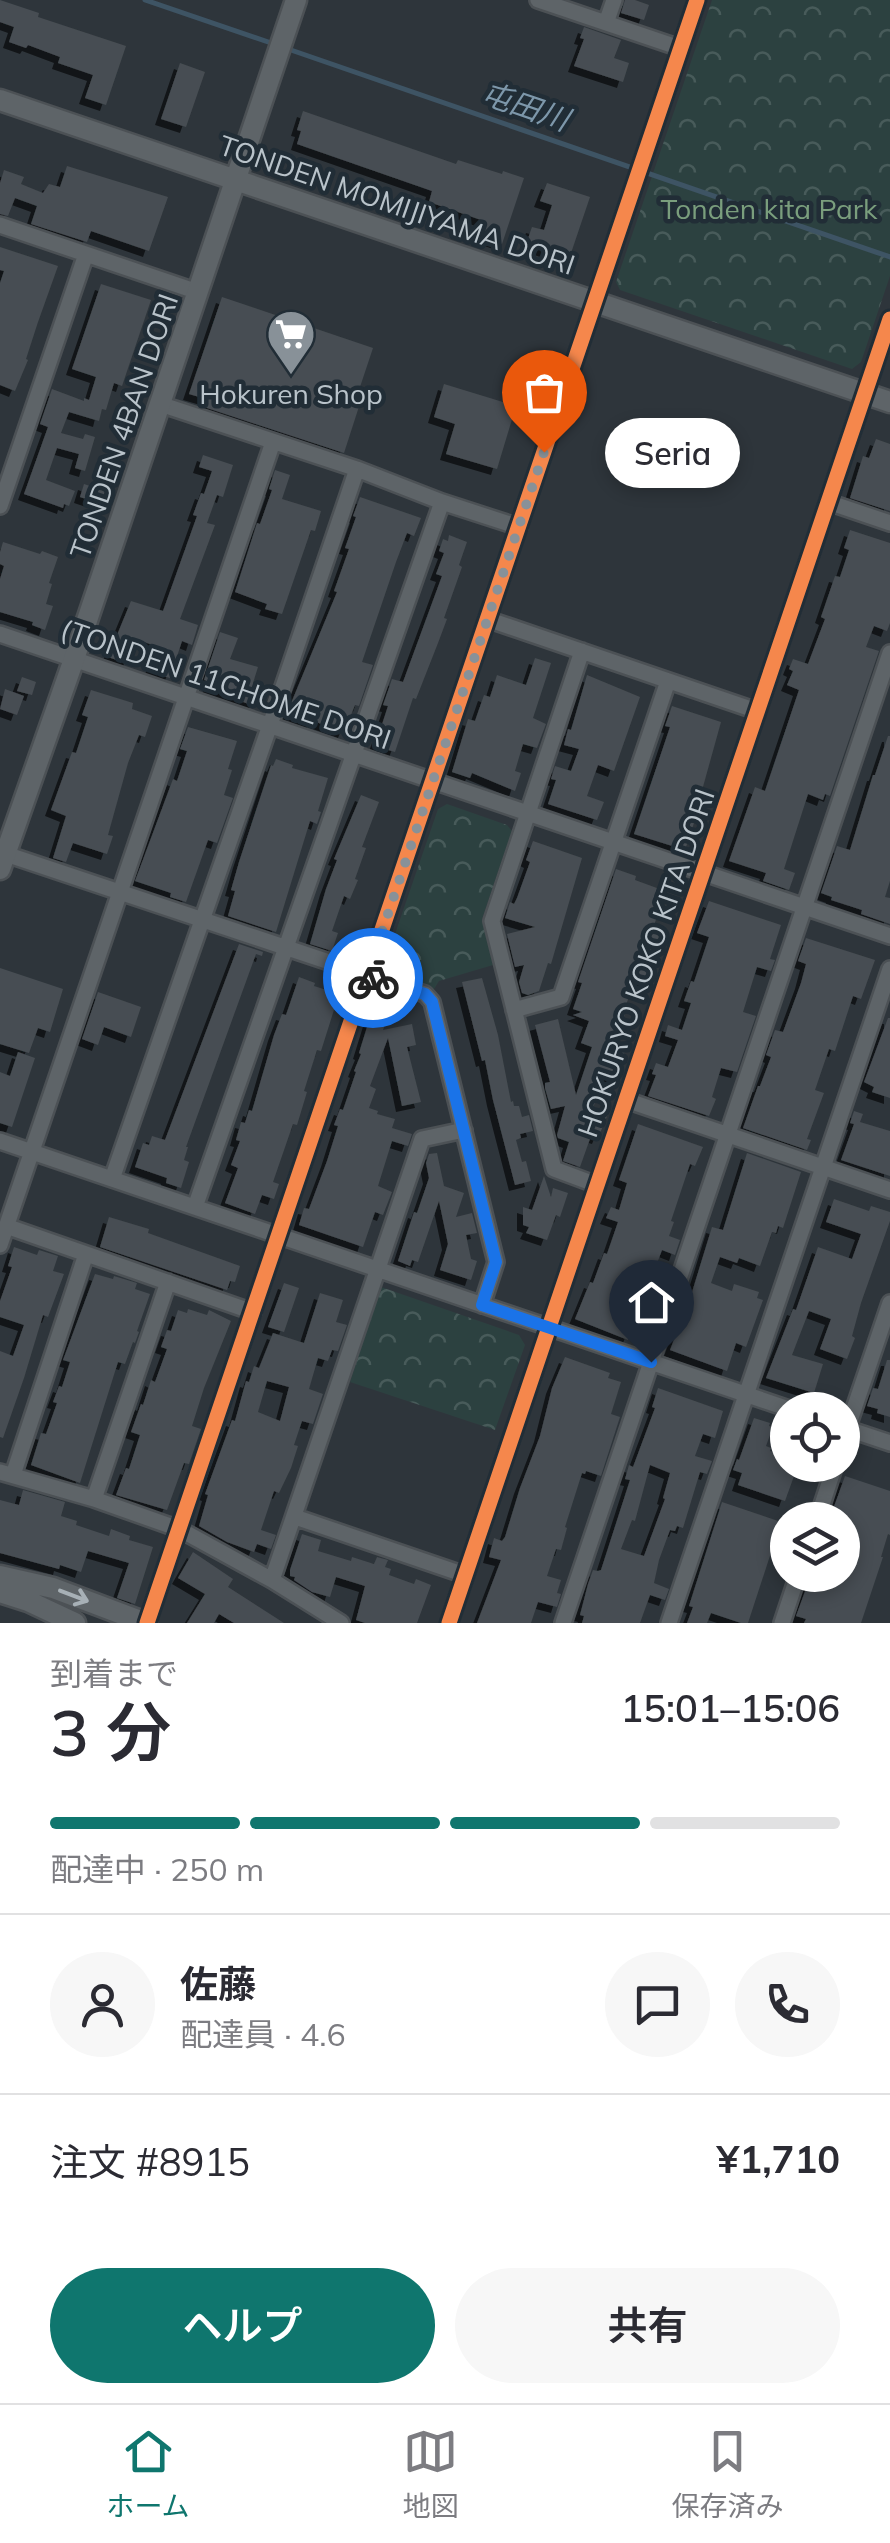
<!DOCTYPE html>
<html lang="ja">
<meta charset="utf-8">
<style>
:root{--surface:#fff;--page:#f7f7f7;--text:#2b2b33;--muted:#7c7c81;--line:#e1e1e2;--accent:#0f766e}
body{margin:0;font-family:Mulish,"Noto Sans JP",sans-serif;background:var(--page);color:var(--text);height:100vh;display:flex;flex-direction:column;font-size:38px;white-space:nowrap}
*{box-sizing:border-box;margin:0}
p{font-size:32px;color:var(--muted)}
.icon{flex:none;width:55px;height:55px;fill:none;stroke:currentColor;stroke-width:2;stroke-linecap:round;stroke-linejoin:round}
.map{position:relative;height:1623px;overflow:hidden}
.side{display:flex;flex-direction:column;background:var(--surface);flex:1}
.side>*{flex:none}
.controls{position:absolute;left:770px;top:1392px;display:grid;gap:20px}
.controls a{display:grid;place-items:center;width:90px;height:90px;border-radius:50%;background:var(--surface);box-shadow:0 5px 15px #0003;font-size:50px}
.pin{position:absolute;display:grid;place-items:center;width:85px;height:85px;color:#fff;margin:-102px -42px;border-radius:50% 50% 50% 0;rotate:-45deg;box-shadow:0 0 10px #0007}
.pin .icon{rotate:45deg}
.courier{position:absolute;display:grid;place-items:center;width:100px;height:100px;margin:-50px;border:8px solid #1a73e8;border-radius:50%;background:#fff;color:#222;box-shadow:0 2px 12px #0007}
.bubble{position:absolute;height:70px;border-radius:35px;background:var(--surface);box-shadow:0 5px 15px #0003;font-size:32px;font-weight:600;line-height:70px;text-align:center}
.summary em{font-style:normal;font-weight:600}
.summary div{display:flex;flex-direction:column-reverse}
.summary{display:flex;align-items:center;justify-content:space-between;height:170px;padding:0 50px}
h1{font-size:65px;font-weight:600;line-height:75px}
.bar{display:grid;grid-template-columns:repeat(4,1fr);gap:15px 10px;align-content:center;height:120px;padding:0 50px}
.bar i{height:12px;border-radius:8px;background:var(--line)}
.bar .on{background:var(--accent)}
.bar p{grid-column:span 4}
.line{display:flex;align-items:center;gap:25px;padding:0 50px;border-top:2px solid var(--line)}
.line div{flex:1}
.round{display:grid;place-items:center;flex:none;width:105px;height:105px;border-radius:52px;background:var(--page)}
.cta{display:flex;gap:20px;margin-top:auto;padding:20px 50px}
.cta a{flex:1;height:115px;border-radius:60px;background:var(--accent);color:#fff;font-size:40px;font-weight:600;line-height:115px;text-align:center}
.cta a+a{background:var(--page);color:var(--text)}
.dock{display:flex;justify-content:space-around;align-items:center;height:140px;border-top:2px solid var(--line);background:var(--surface);font-size:28px;color:var(--muted)}
.dock a{display:grid;justify-items:center;gap:5px}
.dock .on{color:var(--accent)}
.map>svg:first-child{display:block}
.park{fill:url(#park-crowns)}
.lines{fill:none;stroke-linecap:round;stroke-linejoin:round}
.stream{stroke:#3e5464;stroke-width:5}
.building{fill:#474d52;fill-rule:evenodd;filter:url(#shadow)}
.minor-casing{stroke:#4c5155;stroke-width:20}
.tertiary-casing{stroke:#4c5155;stroke-width:25}
.minor{stroke:#5e6468;stroke-width:15}
.tertiary{stroke:#5e6468;stroke-width:20}
.cycleway-casing{stroke:#212d36;stroke-width:21}
.cycleway{stroke:#f5874c;stroke-width:15}
.oneway{stroke:#a7b0b6}
.done{stroke:#889198;stroke-width:10;stroke-dasharray:0 18}
.route{stroke:#1a73e8;stroke-width:12}
.labels{text-anchor:middle;stroke-width:9;stroke-linejoin:round;paint-order:stroke}
.street-label{font-size:28px;fill:#b9c3ca;stroke:#212d36}
.park-label{font-size:28px;fill:#7a9e7d;stroke:#212d36}
.poi-label{font-size:28px;fill:#b9c3ca;stroke:#212d36}
.water-label{font-size:30px;font-style:italic;fill:#7d97aa;stroke:#212d36}
</style>
<div class="map">
<svg width="890" height="1623" viewBox="0 0 890 1623">
<defs>
<pattern id="park-crowns" width="20" height="18" patternUnits="userSpaceOnUse" patternTransform="scale(2.5)"><rect width="20" height="18" fill="#2c4140"/><path d="M2 6a3 3 0 1 1 6 0M12 15a3 3 0 1 1 6 0" fill="none" stroke="#485b5a"/></pattern>
<filter id="shadow"><feDropShadow dx="-6" dy="6" stdDeviation="0" flood-color="#0009"/></filter>
</defs>
<rect width="100%" height="100%" fill="#2e353b"/>
<path class="park" d="M712 0H890V276L861 362 852 369 620 290 616 282Z
M447 804 507 825 512 831 482 919 493 965 439 981 434 989 387 975 384 966 438 809Z
M381 1287 519 1335 525 1345 495 1430 350 1382Z"/>
<g class="lines">
<path class="stream" d="M145 0 277 45
M288 49 890 257"/>
</g>
<path class="building" d="M0 0 39 13 38 17 126 46 106 105 85 98 93 75 58 63 60 57 28 45 26 48 9 42 14 27 0 22Z
M625 0H635L649 5 644 20 621 13Z
M584 27 621 40 614 58 629 63 623 82 574 66 584 39 580 38Z
M180 63 205 72 186 127 161 119Z
M303 111 456 164 458 160 502 174 503 171 524 178 502 244 476 235 481 220 429 202 432 191 297 144 301 131 297 130Z
M67 166 168 197 149 251 91 231 87 242 31 224 37 206 15 198 8 216 0 214V183L4 170 24 177 21 184 43 193 49 184 60 187Z
M547 183 590 197 569 259 526 244 532 227 544 230 552 205 540 201Z
M0 247 58 266 38 322 26 359 28 360 15 391 0 385V283L4 271 0 270Z
M101 284 151 300 122 386 114 383 106 410 102 409 99 421 69 412 61 433 83 439 85 434 95 437 85 471 75 468 79 454 57 448 46 480 75 491 69 506 64 504 63 508 24 494 48 427 40 424 52 389 84 401V398L89 400 96 377 72 369Z
M222 297 373 348 359 390 364 391 344 453 204 407 206 399 189 394Z
M444 384 516 406 497 469 446 454 455 424 434 417Z
M876 439 890 444V511L850 498 863 456 869 458Z
M203 455 233 465 223 497 217 495 207 523 215 525 180 619 198 625 196 632 192 645 182 641 170 678 150 672 158 647 136 639 128 664 108 657 131 601 163 611 197 516 193 515 201 493 204 494 212 471 199 467Z
M275 470 290 475 282 499 321 511 315 531 311 530 282 614 265 609 267 604 235 592 257 523 260 524 272 490 269 489Z
M84 484 105 491 101 504 80 497Z
M360 497 421 518 414 536 407 533 396 562 362 662 373 665 359 706 355 705 344 732 313 721 311 727 294 721 296 716 287 713 337 592 334 591 349 549 345 548 356 517 353 516Z
M850 530 890 543V623L887 631 874 626 866 647 879 651 830 796 825 794 823 800 808 794 784 869 795 873 789 890 763 881 766 873 729 861 755 787 765 791 799 690 787 685 793 671 789 669 793 659 808 664 825 619 821 617 835 576 840 577 849 550 844 548Z
M449 535 467 542 459 565 462 567 444 618 447 619 438 643 416 699 413 698 395 752 375 746 388 706 383 705 392 679 403 682 442 576 436 574 444 553 439 551 443 539 448 541Z
M3 542 40 554 42 551 58 557 49 583 52 584 46 604 53 606 45 630 32 625 33 622 0 612V579L4 566 0 564V552Z
M220 632 238 638 230 659 258 667 253 683 260 686 254 706 208 689 210 682 204 680Z
M535 658 551 663 533 718 546 724 537 748 523 744 515 771 521 773 515 791 472 773 470 778 452 772 468 719 475 721 484 695 490 697 497 675 526 685Z
M587 675 640 697 614 771 598 765 587 796 604 802 597 820 548 804 556 780 551 779 555 766 571 771 579 749 564 745 568 729 571 730Z
M22 677 36 682 32 695 17 691Z
M5 689 24 696 17 715 0 709Z
M91 690 133 703 132 709 152 716 145 737 139 735 128 763 108 835 113 836 107 854 73 843 66 862 53 858 66 816 51 810 72 752 76 753 88 717 82 715Z
M672 706 721 722 701 794 696 792 686 821 694 823 685 850 634 834 670 727 665 726Z
M188 727 237 741 228 769 232 770 224 795 233 798 217 843 208 840 186 902 170 897 171 893 135 881 173 779 177 781 187 751 180 749Z
M888 736H890V881L885 897 890 898V924L861 914 862 910 831 900 832 897 821 893 837 846 850 850 873 775H875Z
M276 759 293 765 292 768 328 778 318 811 321 812 317 824 310 821 276 932 228 916 235 891 231 890 239 862 271 765 273 766Z
M361 795 379 802 362 847 366 848 355 879 358 880 350 899 344 896 332 931 338 933 332 951 310 944 326 889 337 860 334 859Z
M533 841 582 858 551 964 548 963 539 991 528 995 522 993 519 982 524 965 515 967 507 934 535 927 505 918 510 902 514 904 517 898 530 862 526 860Z
M616 869 636 876 635 880 665 891 652 932 660 934 649 971 651 972 647 984 635 980 626 1005H628L616 1041 627 1044 617 1077 615 1083 603 1079 593 1108 608 1114 598 1138 591 1136 580 1167 563 1161 569 1142 558 1138 557 1135 565 1106 551 1109 545 1088V1083L550 1082 535 1025 558 1019 576 1095 592 1047 581 1043 589 1021 573 1015 582 1012 573 1009 582 983 578 982Z
M709 901 781 925 770 959 775 960 771 971 757 967 743 1012 756 1016 737 1072 721 1068 712 1097 716 1099 709 1116 648 1096 656 1075 652 1074 656 1063 668 1067 678 1040 665 1036 668 1025 682 1030 691 1003 684 1001 691 981 694 982 709 937 697 933Z
M806 938 875 960 861 999 853 996 835 1051 829 1049 815 1090 824 1093 807 1139 811 1140 807 1150 743 1128 758 1086H760L771 1057 766 1055 775 1030 783 1032 801 983 806 964 798 961Z
M239 944 263 952 262 956 256 954 186 1147H188L184 1160 189 1162 181 1188 166 1183 167 1178 135 1167 143 1143 149 1145 152 1136 165 1140Z
M0 968 63 989 50 1032 38 1028 29 1053 0 1044Z
M299 977 315 983 314 986 339 994 321 1051 317 1050 304 1091 307 1092 297 1125 293 1124 273 1182 279 1184 274 1199 262 1195 255 1214 225 1203 238 1168 231 1165 240 1141 236 1140 241 1122 245 1123 249 1110 252 1111 274 1035 282 1014 286 1015Z
M482 978 498 1035 511 1102 513 1101 514 1106H519L522 1117 529 1115 533 1131 520 1134 521 1138 516 1140 522 1162 526 1161 531 1181 515 1185 493 1100 485 1060 482 1061 462 982Z
M98 992 141 1007 131 1037 104 1027 98 1045 82 1039Z
M376 998 392 1004 383 1030 412 1024 416 1045 407 1047 421 1102 402 1106 388 1038 370 1086 376 1089 369 1108 378 1111 377 1114 395 1119 392 1128 412 1134 408 1146 392 1141 378 1186 392 1192 383 1215 375 1212 363 1247 299 1225 304 1208 309 1209 327 1161 338 1126 334 1125 340 1109 343 1110 356 1072 354 1071 361 1054 359 1053Z
M888 1018H890V1098L872 1092 874 1087 864 1082Z
M18 1052 35 1058 12 1127 0 1123V1072L10 1076Z
M854 1111 863 1114 860 1122 890 1131V1176L841 1160 854 1124 850 1123Z
M638 1124 703 1147 695 1166 690 1164 671 1221 674 1222 669 1236 680 1240 675 1255 662 1250 655 1269 651 1268 629 1328 632 1329 628 1340 575 1319 590 1282 593 1283 604 1253 607 1254 618 1222 606 1218 611 1207 619 1210 627 1183 619 1180Z
M437 1153 444 1186 464 1193 456 1217 472 1213 477 1233 466 1235 471 1259 477 1261 471 1280 440 1270 448 1244 439 1201 418 1262 412 1260 410 1266 398 1261 414 1212 417 1213 429 1178 426 1163 429 1154Z
M747 1153 801 1172 783 1228 778 1226 776 1233 772 1232 760 1266 739 1258 737 1263 720 1257 711 1283 732 1291 734 1284 759 1292 757 1298 763 1300 746 1347 736 1343 727 1371 670 1350 678 1329 682 1331 692 1303 689 1302 712 1227 723 1230Z
M544 1176 551 1197 553 1188 568 1193 560 1217 556 1215 547 1240 526 1233 529 1227 523 1225V1207L532 1210Z
M834 1199 869 1211 871 1206 890 1212V1221L861 1303 852 1336 855 1338 847 1359 820 1349 831 1319 809 1311 792 1355 823 1364 814 1393 766 1378 793 1309 796 1310 818 1247 852 1259 861 1234 826 1222Z
M109 1217 149 1229 148 1233 240 1266 235 1282 230 1281 227 1290 100 1247Z
M14 1247 37 1255 39 1250 58 1256 53 1271 64 1274 48 1317 43 1315 24 1378 3 1438 0 1437V1351L13 1356 24 1325 0 1317V1301L12 1267 8 1266Z
M95 1274 113 1279 114 1276 137 1283 135 1289 150 1294 137 1331 139 1332 135 1343 133 1342 125 1364 118 1362 80 1483 31 1465 41 1433 46 1434 57 1403 53 1402 59 1386 62 1387 70 1362 63 1360Z
M284 1283 299 1288 284 1332 268 1327Z
M320 1293 343 1300 336 1322 347 1325 338 1351 332 1350 328 1361 318 1358 309 1389 323 1394 313 1424 302 1421 294 1445 298 1446 291 1468 279 1493 274 1491 261 1530 276 1535 271 1549 257 1544 254 1552 227 1542 199 1526 208 1495 205 1494 232 1420 235 1421 246 1381 249 1382 254 1366 259 1368 273 1333 304 1343ZM267 1381 289 1387 280 1421 258 1412Z
M188 1309 207 1315 209 1310 231 1321 204 1388 192 1426 201 1429 189 1464 184 1463 167 1510 116 1495 126 1468 129 1469 140 1435 131 1432 141 1404 143 1405 151 1380 155 1382 167 1349 161 1347 167 1330 171 1331 178 1310 187 1313Z
M565 1357 610 1373 608 1378 621 1382 611 1414 620 1417 601 1476 586 1471 585 1474 582 1473 565 1527 567 1528 561 1550 556 1549 547 1576 561 1580 557 1593 561 1594 557 1607 538 1602 531 1623H477L501 1560 489 1557 494 1538 502 1541 505 1537 520 1488 540 1436 552 1388Z
M887 1360H890V1417L877 1413 878 1409 867 1406 873 1388 878 1389Z
M658 1388 723 1411 715 1438 703 1434 695 1456 712 1461 707 1474 700 1472 683 1528 677 1526 675 1531 670 1530 659 1560 654 1583 669 1589 665 1600 650 1595 640 1623H582L584 1616 580 1615 588 1584 593 1570 598 1571 601 1570 630 1480 625 1479 629 1465 633 1467 655 1408 652 1407ZM650 1465 670 1473 663 1498 665 1499 644 1556 621 1549 632 1520 635 1521Z
M754 1418 770 1423 769 1426 773 1427 766 1446 771 1448 770 1451 788 1457V1465H798L785 1501 738 1485 742 1473 733 1470 737 1459 739 1460Z
M845 1476 890 1491V1535L888 1534 881 1557H883L861 1623H804L806 1619 796 1616 811 1575H842V1519L831 1515Z
M23 1490 65 1502 61 1516 77 1521 76 1525 109 1536 111 1529 130 1536 129 1540 153 1547 135 1604 117 1598 129 1563 88 1551 81 1572 60 1565 59 1569 0 1553V1500L19 1505Z
M722 1502 781 1522 748 1623H741L711 1613 707 1623H687L693 1607 689 1606Z
M302 1534 321 1540 318 1551 351 1561 352 1557 374 1564 377 1557 388 1560 385 1567 391 1569 389 1575 414 1584 416 1579 431 1585 417 1623H365L356 1620 365 1586 336 1577 330 1597 312 1592 294 1580 295 1577 290 1576V1570Z
M193 1552 233 1579 228 1587 284 1623H234L219 1614 214 1623H187L205 1594 178 1578Z"/>
<g class="lines">
<g class="minor-casing">
<path id="minor" d="M538 0 680 48
M606 23 614 0
M0 225 198 292
M160 404 357 469 442 502 519 527
M828 502 890 523
M0 506 86 254
M487 619 757 711
M0 634 890 936
M582 651 492 921 554 1169 597 1185
M0 852 425 994 432 1002 496 1262 482 1305
M514 1010 561 997 668 681
M626 1100 890 1190
M0 1141 792 1410
M112 1179 270 725 357 469
M195 1207 442 502
M6 1226 253 1312
M0 1245 273 442
M842 1427 890 1443
M842 1444 890 1303
M0 1472 94 1499 179 1529 272 1580 341 1623
M13 1475 86 1254
M94 1499 168 1282
M295 1517 465 1575
M817 1520 835 1465
M272 1580 422 1139 464 1130
M147 1623 697 0
M449 1623 890 319
M563 1623 890 653
M669 1623 890 969
M782 1623 798 1575"/>
</g>
<g class="tertiary-casing">
<path id="tertiary" d="M0 100 890 402
M0 869 74 659 296 0
M0 1576 53 1588 146 1623
M0 1592 28 1601 75 1623"/>
</g>
<use href="#minor" class="minor"/>
<use href="#tertiary" class="tertiary"/>
<g class="cycleway-casing">
<path id="cycleway" d="M147 1623 697 0
M449 1623 890 319"/>
</g>
<use href="#cycleway" class="cycleway"/>
</g>
<defs><path id="oneway-shaft" d="M-6 0H5M1.5-3L5.5 0L1.5 3" fill="none" stroke-width="1.6" stroke-linecap="round" stroke-linejoin="round" transform="scale(2.5)"/></defs>
<use class="oneway" href="#oneway-shaft" transform="translate(74 1596) rotate(21)"/>
<g class="lines">
<path class="done" d="M373 978 367 976 544 452"/>
<path class="route" d="M373 978 425 994 432 1002 496 1262 482 1305 651 1362"/>
</g>
<defs>
<g id="supermarket-pin" transform="scale(2.5)"><path d="M0 17L-7.5 6A9.5 9.5 0 1 1 7.5 6Z" fill="#889198" stroke="#212d36"/><path d="M-6-5.5h2.5l.6 2H6L4.5 2H-2.5L-4.4-4H-6ZM-1.5 3.2a1.3 1.3 0 1 0 .1 0ZM3 3.2a1.3 1.3 0 1 0 .1 0Z" fill="#fff"/></g>
</defs>
<g fill-rule="evenodd">
<use href="#supermarket-pin" x="291" y="334"/>
</g>
<g class="labels">
<g class="street-label">
<text transform="translate(397 205) rotate(19)" y="10">TONDEN MOMIJIYAMA DORI</text>
<text transform="translate(124 426) rotate(-71)" y="10">TONDEN 4BAN DORI</text>
<text transform="translate(226 684) rotate(19)" y="10">(TONDEN 11CHOME DORI</text>
<text transform="translate(646 963) rotate(-71)" y="10">HOKURYO KOKO KITA DORI</text>
</g>
<g class="park-label">
<text x="769" y="219">Tonden kita Park</text>
</g>
<g class="poi-label">
<text x="291" y="404">Hokuren Shop</text>
</g>
<g class="water-label">
<text transform="translate(525 107) rotate(19)" y="10">屯田川</text>
</g>
</g>
</svg>
<div class="controls">
<a><svg class="icon" aria-label="locate" viewBox="0 0 24 24"><circle cx="12" cy="12" r="6"/><path d="M12 2v4M12 18v4M2 12h4M18 12h4"/></svg></a>
<a><svg class="icon" aria-label="layers" viewBox="0 0 24 24"><path d="M12 4l9 5-9 5-9-5zM3 14l9 5 9-5"/></svg></a>
</div>
<div class="pin" style="left:544px;top:452px;background:#ea580c"><svg class="icon" aria-label="bag" viewBox="0 0 24 24"><path d="M5 8h14l-1 12H6zM9 8a3 3 0 0 1 6 0"/></svg></div>
<div class="pin" style="left:651px;top:1362px;background:#1f2937"><svg class="icon" aria-label="home" viewBox="0 0 24 24"><path d="M3 11l9-7 9 7M6 9v11h12V9"/></svg></div>
<div class="courier" style="left:373px;top:978px"><svg class="icon" aria-label="bike" viewBox="0 0 24 24"><circle cx="6" cy="16" r="4"/><circle cx="18" cy="16" r="4"/><path d="M6 16l4-8h5l3 8M10 8l3 8H6M13 5h3"/></svg></div>
<div class="bubble" style="left:605px;top:418px;width:135px">Seria</div>
</div>
<section class="side">
<div class="summary"><div><h1>3 分</h1><p>到着まで</p></div><em>15:01–15:06</em></div>
<div class="bar"><i class="on"></i><i class="on"></i><i class="on"></i><i></i><p>配達中 · 250 m</p></div>
<div class="line" style="height:180px"><a class="round"><svg class="icon" aria-label="person" viewBox="0 0 24 24"><circle cx="12" cy="8" r="4"/><path d="M4 21q1-7 8-7t8 7"/></svg></a><div><b>佐藤</b><p>配達員 · 4.6</p></div><a class="round"><svg class="icon" aria-label="chat" viewBox="0 0 24 24"><path d="M4 5h16v11H9l-5 4z"/></svg></a><a class="round"><svg class="icon" aria-label="phone" viewBox="0 0 24 24"><path d="M5 4h4l2 5-3 2q2 4 5 5l2-3 5 2v4C11 20 4 13 5 4z"/></svg></a></div>
<div class="line" style="height:130px"><div>注文 #8915</div><b>¥1,710</b></div>
<div class="cta"><a>ヘルプ</a><a>共有</a></div>
</section>
<nav class="dock">
<a class="on"><svg class="icon" aria-label="home" viewBox="0 0 24 24"><path d="M3 11l9-7 9 7M6 9v11h12V9"/></svg>ホーム</a>
<a><svg class="icon" aria-label="map" viewBox="0 0 24 24"><path d="M3 6l6-2 6 2 6-2v14l-6 2-6-2-6 2zM9 4v14M15 6v14"/></svg>地図</a>
<a><svg class="icon" aria-label="saved" viewBox="0 0 24 24"><path d="M7 4h10v16l-5-4-5 4z"/></svg>保存済み</a>
</nav>
